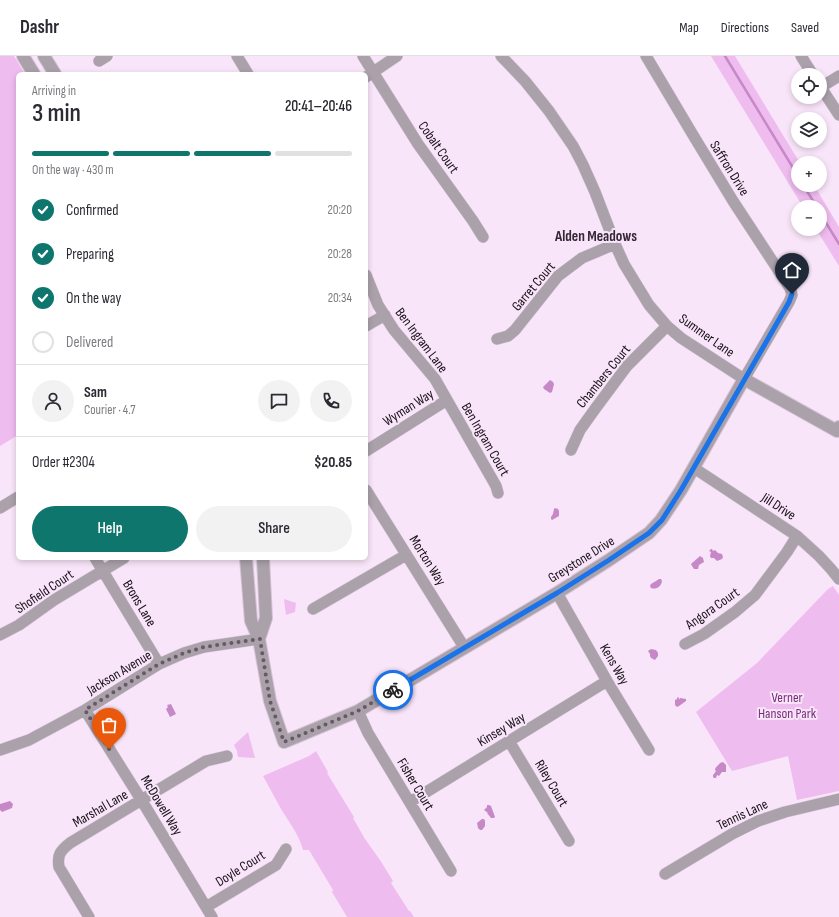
<!DOCTYPE html>
<meta charset="utf-8">
<style>
:root{--surface:#fff;--page:#f2f2f3;--text:#2b2b33;--muted:#7c7c81;--line:#e1e1e2;--accent:#0f766e}
body{margin:0;font-family:"Sofia Sans Condensed",sans-serif;background:var(--page);color:var(--text);height:100vh;display:flex;flex-direction:column;font-size:15px;white-space:nowrap}
*{box-sizing:border-box;margin:0}
p{font-size:13px;color:var(--muted)}
.icon{flex:none;width:22px;height:22px;fill:none;stroke:currentColor;stroke-width:2;stroke-linecap:round;stroke-linejoin:round}
.map{position:relative;flex:1;overflow:hidden}
.sheet{position:absolute;left:16px;top:16px;width:352px;height:488px;display:flex;flex-direction:column;background:var(--surface);border-radius:6px;box-shadow:0 2px 6px #0003}
.sheet>*{flex:none}
.buttons{position:absolute;left:791px;top:12px;display:grid;gap:8px}
.buttons a{display:grid;place-items:center;width:36px;height:36px;border-radius:50%;background:var(--surface);box-shadow:0 2px 6px #0003;font-size:20px}
.pin{position:absolute;display:grid;place-items:center;width:34px;height:34px;color:#fff;margin:-41px -17px;border-radius:50% 50% 50% 0;rotate:-45deg;box-shadow:0 0 4px #0007}
.pin .icon{rotate:45deg}
.courier{position:absolute;display:grid;place-items:center;width:40px;height:40px;margin:-20px;border:3px solid #1a73e8;border-radius:50%;background:#fff;color:#222;box-shadow:0 1px 5px #0007}
.headline em{font-style:normal;font-weight:600}
.headline div{display:flex;flex-direction:column-reverse}
.headline{display:flex;align-items:center;justify-content:space-between;height:68px;padding:0 16px}
h1{font-size:26px;font-weight:600;line-height:30px}
.bar{display:grid;grid-template-columns:repeat(4,1fr);gap:6px 4px;align-content:center;height:48px;padding:0 16px}
.bar i{height:5px;border-radius:3px;background:var(--line)}
.bar .active{background:var(--accent)}
.bar p{grid-column:span 4}
.line{display:flex;align-items:center;gap:10px;padding:0 16px;border-top:1px solid var(--line)}
.line div{flex:1}
.round{display:grid;place-items:center;flex:none;width:42px;height:42px;border-radius:21px;background:var(--page)}
ol{padding:0 16px;list-style:none}
li{display:flex;align-items:center;gap:12px;height:44px}
li p{margin-inline-start:auto}
li .icon{padding:4px;border-radius:50%;background:var(--accent);color:#fff;stroke-width:4}
li:last-child{color:var(--muted)}
li i{width:22px;height:22px;border:2px solid var(--line);border-radius:50%}
.cta{display:flex;gap:8px;margin-top:auto;padding:8px 16px}
.cta a{flex:1;height:46px;border-radius:24px;background:var(--accent);color:#fff;font-size:16px;font-weight:600;line-height:46px;text-align:center}
.cta a+a{background:var(--page);color:var(--text)}
header{display:flex;align-items:center;gap:24px;box-sizing:border-box;height:56px;padding:0 20px;background:var(--surface);border-bottom:1px solid var(--line)}
header strong{font-size:19px}
nav{display:flex;gap:22px;margin-inline-start:auto;font-size:14px}
.map>svg:first-child{display:block}
.green{fill:#efbcef}
.water{fill:#c688c6}
.lines{fill:none;stroke-linecap:round;stroke-linejoin:round}
.stream{stroke:#c688c6;stroke-width:2.5}
.minor-casing{stroke:#d5c3d5;stroke-width:12}
.tertiary-casing{stroke:#d5c3d5;stroke-width:14}
.minor{stroke:#aaa1aa;stroke-width:11}
.tertiary{stroke:#aaa1aa;stroke-width:12}
.done{stroke:#655a65;stroke-width:4;stroke-dasharray:0 7.2}
.route{stroke:#1a73e8;stroke-width:5}
.labels{text-anchor:middle;stroke-width:4;stroke-linejoin:round;paint-order:stroke}
.street-label{font-size:14px;fill:#160f16;stroke:#f9e5f9}
.park-label{font-size:14px;fill:#782f7b;stroke:#f9e5f9}
.neighbourhood-label{font-size:15px;font-weight:bold;fill:#352735;stroke:#f9e5f9}
</style>
<header>
<strong>Dashr</strong>
<nav><a>Map</a><a>Directions</a><a>Saved</a></nav>
</header>
<div class="map">
<svg width="839" height="861" viewBox="0 0 839 861">
<rect width="100%" height="100%" fill="#f9e5f9"/>
<path class="green" d="M0 0H14L25 18H18V379L0 390Z
M711 0H735L800 107H798V129H814L839 171V210L816 173H820V151H803Z
M833 530 839 539V735L797 744 788 700 732 715 696 656 757 607 828 533Z
M284 543 296 547 295 556 286 559Z
M248 676 255 702 238 701 237 695 234 689Z
M316 695 328 716 327 717 354 761 353 762 365 783 380 804 393 825 391 827 409 855H410L414 861H347L332 836 333 834 309 794H303C299 779 289 766 281 753 275 742 269 731 263 720L309 700Z"/>
<path class="water" d="M550 324 553 326 554 328 552 336 550 337 544 333 543 331Z
M555 452 558 453 559 455V460L552 464 551 463V461L553 458 554 453Z
M711 493H712L713 495 715 494 718 497 722 498 723 501 722 503 717 505 714 502H711L710 500 711 496 709 495Z
M700 500 703 502 704 506 699 509 698 513H694L692 510 691 508Z
M659 523H661L662 525C661 531 656 534 651 532L650 530 651 528 656 525Z
M651 593 656 594 658 597V600L655 604 651 602 650 600V598L648 595Z
M678 641 679 642V644L680 642 686 643V645L679 650 677 651 675 649V644L676 643 677 644V642Z
M171 648 176 658 170 661 166 653 168 651 167 649Z
M723 706 726 709V716H722L719 720 717 719 716 722H714L713 721V719L714 718 716 715 715 714C715 711 719 709 720 707Z
M10 745 13 748 12 752 2 756 0 754V748Z
M487 749H489L491 750 495 761 494 762H491L487 757H488L484 754 487 751Z
M482 763H484L485 765V770L482 774H480L478 772 477 767Z"/>
<g class="lines">
<path class="stream" d="M725 0 798 120
M803 129 817 151
M820 157 839 188"/>
<g class="minor-casing">
<path id="minor" d="M237 0 248 18
M363 0 418 88 473 165 483 181
M501 0 525 25 549 55 573 90 583 109 595 136 615 188 624 208 649 249 667 270 681 282 744 323 789 246 792 239 790 232 733 145 693 79 646 0
M801 0 813 19
M99 5 107 0
M366 21 397 0
M820 30 839 59
M821 31 839 20
M366 219 378 249 394 274 435 323 496 430 498 437
M366 270 385 259
M497 283 508 280 515 274 558 220 582 202 615 188
M571 394 580 374 595 353 627 310 667 270
M366 395 447 344
M694 412 797 480 819 500 831 513 839 523
M366 434 464 591
M0 452 18 441
M95 502 159 608
M557 537 607 625 649 694
M313 553 406 499
M0 579 19 569 54 544 124 502
M685 588 704 578 735 556 755 539 787 496 797 480
M85 654 142 745 212 861
M358 655 368 677 451 815
M509 685 569 785
M0 694 29 684 85 654 159 608 184 597 204 591 259 583
M410 746 607 625
M665 818 732 778 758 765 785 756 839 743
M206 851 276 809 286 793
M89 861 59 811C57 799 60 795 70 787L206 705 227 700"/>
</g>
<g class="tertiary-casing">
<path id="tertiary" d="M23 0 34 18
M44 0 55 18
M246 502 251 565 259 583 270 645 284 686 358 655 557 537 609 504 649 477 661 464 681 434 744 323 837 375 839 371
M259 583 266 562 263 502"/>
</g>
<use href="#minor" class="minor"/>
<use href="#tertiary" class="tertiary"/>
</g>
<g class="lines">
<path class="done" d="M109 693 85 654 159 608 184 597 204 591 260 583 270 645 284 686 358 655 393 634"/>
<path class="route" d="M393 634 557 537 609 504 649 477 662 464 681 434 765 288 789 246 792 238"/>
</g>
<g class="labels">
<g class="street-label">
<text transform="translate(439 91) rotate(55)" y="5">Cobalt Court</text>
<text transform="translate(730 112) rotate(58)" y="5">Saffron Drive</text>
<text transform="translate(533 230) rotate(-50)" y="5">Garret Court</text>
<text transform="translate(707 279) rotate(35)" y="5">Summer Lane</text>
<text transform="translate(422 284) rotate(53)" y="5">Ben Ingram Lane</text>
<text transform="translate(603 320) rotate(-51)" y="5">Chambers Court</text>
<text transform="translate(408 351) rotate(-32)" y="5">Wyman Way</text>
<text transform="translate(486 383) rotate(60)" y="5">Ben Ingram Court</text>
<text transform="translate(779 450) rotate(33)" y="5">Jill Drive</text>
<text transform="translate(581 503) rotate(-32)" y="5">Greystone Drive</text>
<text transform="translate(428 504) rotate(58)" y="5">Morton Way</text>
<text transform="translate(44 535) rotate(-34)" y="5">Shofield Court</text>
<text transform="translate(140 547) rotate(59)" y="5">Brons Lane</text>
<text transform="translate(712 552) rotate(-35)" y="5">Angora Court</text>
<text transform="translate(615 608) rotate(60)" y="5">Kens Way</text>
<text transform="translate(119 616) rotate(-31)" y="5">Jackson Avenue</text>
<text transform="translate(501 673) rotate(-31)" y="5">Kinsey Way</text>
<text transform="translate(552 727) rotate(59)" y="5">Riley Court</text>
<text transform="translate(416 728) rotate(59)" y="5">Fisher Court</text>
<text transform="translate(162 749) rotate(59)" y="5">McDowell Way</text>
<text transform="translate(100 752) rotate(-30)" y="5">Marshal Lane</text>
<text transform="translate(742 758) rotate(-25)" y="5">Tennis Lane</text>
<text transform="translate(240 812) rotate(-32)" y="5">Doyle Court</text>
</g>
<g class="park-label">
<text x="787" y="646">Verner<tspan x="787" dy="16">Hanson Park</tspan></text>
</g>
<g class="neighbourhood-label">
<text x="596" y="185">Alden Meadows</text>
</g>
</g>
</svg>
<div class="buttons">
<a><svg class="icon" aria-label="locate" viewBox="0 0 24 24"><circle cx="12" cy="12" r="6"/><path d="M12 2v4M12 18v4M2 12h4M18 12h4"/></svg></a>
<a><svg class="icon" aria-label="layers" viewBox="0 0 24 24"><path d="M12 4l9 5-9 5-9-5zM3 14l9 5 9-5"/></svg></a>
<a>+</a>
<a>−</a>
</div>
<div class="pin" style="left:109px;top:693px;background:#ea580c"><svg class="icon" aria-label="bag" viewBox="0 0 24 24"><path d="M5 8h14l-1 12H6zM9 8a3 3 0 0 1 6 0"/></svg></div>
<div class="pin" style="left:792px;top:238px;background:#1f2937"><svg class="icon" aria-label="home" viewBox="0 0 24 24"><path d="M3 11l9-7 9 7M6 9v11h12V9"/></svg></div>
<div class="courier" style="left:393px;top:634px"><svg class="icon" aria-label="bike" viewBox="0 0 24 24"><circle cx="6" cy="16" r="4"/><circle cx="18" cy="16" r="4"/><path d="M6 16l4-8h5l3 8M10 8l3 8H6M13 5h3"/></svg></div>
<section class="sheet">
<div class="headline"><div><h1>3 min</h1><p>Arriving in</p></div><em>20:41–20:46</em></div>
<div class="bar"><i class="active"></i><i class="active"></i><i class="active"></i><i></i><p>On the way · 430 m</p></div>
<ol>
<li><svg class="icon" aria-label="check" viewBox="0 0 24 24"><path d="M5 12l5 5 9-10"/></svg>Confirmed<p>20:20</p></li>
<li><svg class="icon" aria-label="check" viewBox="0 0 24 24"><path d="M5 12l5 5 9-10"/></svg>Preparing<p>20:28</p></li>
<li><svg class="icon" aria-label="check" viewBox="0 0 24 24"><path d="M5 12l5 5 9-10"/></svg>On the way<p>20:34</p></li>
<li><i></i>Delivered</li>
</ol>
<div class="line" style="height:72px"><a class="round"><svg class="icon" aria-label="person" viewBox="0 0 24 24"><circle cx="12" cy="8" r="4"/><path d="M4 21q1-7 8-7t8 7"/></svg></a><div><b>Sam</b><p>Courier · 4.7</p></div><a class="round"><svg class="icon" aria-label="chat" viewBox="0 0 24 24"><path d="M4 5h16v11H9l-5 4z"/></svg></a><a class="round"><svg class="icon" aria-label="phone" viewBox="0 0 24 24"><path d="M5 4h4l2 5-3 2q2 4 5 5l2-3 5 2v4C11 20 4 13 5 4z"/></svg></a></div>
<div class="line" style="height:52px"><div>Order #2304</div><b>$20.85</b></div>
<div class="cta"><a>Help</a><a>Share</a></div>
</section>
</div>
